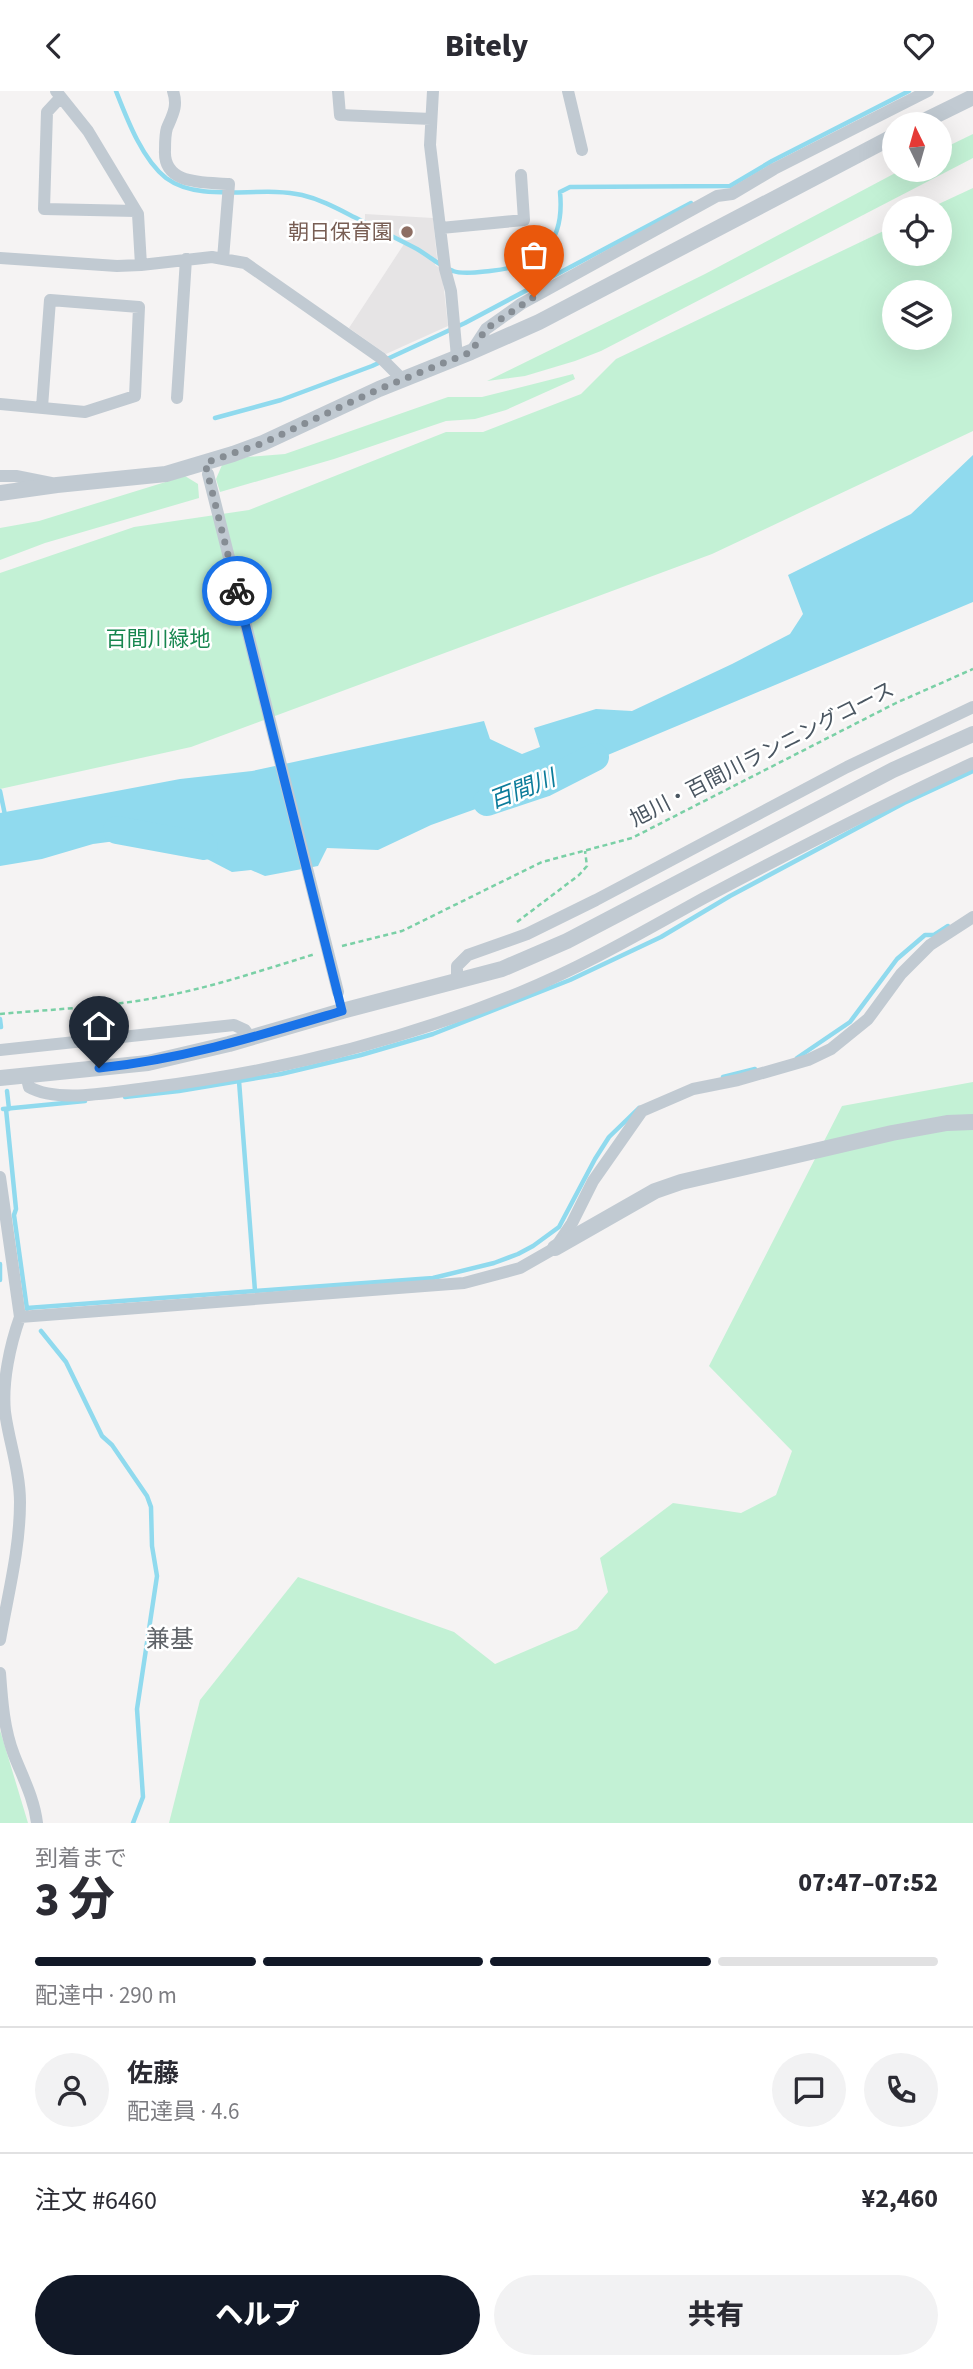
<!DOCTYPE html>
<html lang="ja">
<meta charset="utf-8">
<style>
:root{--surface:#fff;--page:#f2f2f3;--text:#2b2b33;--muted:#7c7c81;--line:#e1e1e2;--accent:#111827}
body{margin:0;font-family:"Source Sans 3","Noto Sans JP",sans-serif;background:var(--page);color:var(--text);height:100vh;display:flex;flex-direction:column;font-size:26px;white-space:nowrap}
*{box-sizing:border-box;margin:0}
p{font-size:23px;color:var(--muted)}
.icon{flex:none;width:38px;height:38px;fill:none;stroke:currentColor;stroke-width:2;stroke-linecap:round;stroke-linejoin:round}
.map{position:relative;height:1732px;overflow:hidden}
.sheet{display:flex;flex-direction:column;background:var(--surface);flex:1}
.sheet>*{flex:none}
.needle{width:46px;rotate:355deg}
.buttons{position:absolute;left:882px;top:21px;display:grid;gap:14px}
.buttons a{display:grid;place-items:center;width:70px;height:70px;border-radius:50%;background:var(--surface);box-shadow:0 7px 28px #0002;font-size:35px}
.pin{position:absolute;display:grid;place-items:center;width:60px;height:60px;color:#fff;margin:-72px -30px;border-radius:50% 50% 50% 0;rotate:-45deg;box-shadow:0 0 7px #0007}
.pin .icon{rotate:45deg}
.courier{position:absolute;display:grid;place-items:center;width:70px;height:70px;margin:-35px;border:5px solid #1a73e8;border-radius:50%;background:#fff;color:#222;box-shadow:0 2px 9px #0007}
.head em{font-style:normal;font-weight:800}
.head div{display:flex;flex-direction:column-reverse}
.head{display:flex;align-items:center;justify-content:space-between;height:119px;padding:0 35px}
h1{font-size:46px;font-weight:800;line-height:52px}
.bar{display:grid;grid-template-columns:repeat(4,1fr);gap:10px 7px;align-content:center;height:84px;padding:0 35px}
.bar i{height:9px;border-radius:5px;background:var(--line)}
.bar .on{background:var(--accent)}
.bar p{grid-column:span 4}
.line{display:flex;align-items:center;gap:18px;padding:0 35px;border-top:2px solid var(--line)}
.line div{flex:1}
.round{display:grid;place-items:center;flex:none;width:74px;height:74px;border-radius:37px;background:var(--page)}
.cta{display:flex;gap:14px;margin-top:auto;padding:14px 35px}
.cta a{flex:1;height:80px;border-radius:42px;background:var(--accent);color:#fff;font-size:28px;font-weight:800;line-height:80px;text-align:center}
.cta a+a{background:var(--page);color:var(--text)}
header{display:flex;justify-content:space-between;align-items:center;height:91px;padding:0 35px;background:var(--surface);font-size:32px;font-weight:800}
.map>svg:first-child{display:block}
.education{fill:#e6e4e5}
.green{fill:#c3f1d5;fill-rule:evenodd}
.water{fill:#90daee}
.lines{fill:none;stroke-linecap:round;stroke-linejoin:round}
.stream{stroke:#90daee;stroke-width:4.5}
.river{stroke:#90daee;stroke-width:28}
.path{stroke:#7ad0a6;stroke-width:2.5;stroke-dasharray:5 3.5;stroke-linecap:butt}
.minor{stroke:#c1cad2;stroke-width:12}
.tertiary{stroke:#c1cad2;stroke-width:16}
.minor-bridge{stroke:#c1cad2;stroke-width:12}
.done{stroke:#868d94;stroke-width:7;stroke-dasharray:0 12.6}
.route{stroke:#1a73e8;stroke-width:9}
.education-dot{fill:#8d6e63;stroke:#fff;stroke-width:2.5}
.labels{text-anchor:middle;stroke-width:5;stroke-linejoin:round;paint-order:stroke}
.education-label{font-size:21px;fill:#785e54;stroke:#fff;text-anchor:end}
.park-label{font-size:21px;fill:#17864f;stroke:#fff}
.street-label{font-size:21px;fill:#4a5661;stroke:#fff}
.water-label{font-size:23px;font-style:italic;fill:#0c7c9b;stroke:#fff}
.quarter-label{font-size:24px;fill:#5f6368;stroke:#fff}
</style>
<header><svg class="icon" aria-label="back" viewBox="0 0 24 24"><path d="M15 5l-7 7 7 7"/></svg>Bitely<svg class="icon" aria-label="heart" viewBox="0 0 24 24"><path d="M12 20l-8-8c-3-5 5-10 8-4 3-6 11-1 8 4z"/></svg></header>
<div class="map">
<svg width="973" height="1732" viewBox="0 0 973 1732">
<rect width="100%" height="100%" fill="#f5f3f3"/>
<path class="education" d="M365 123 433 127 437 167 435 174 441 178 444 199 448 235 386 263 349 237 406 150 365 129Z"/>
<path class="green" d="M973 43V67L601 260 575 270 525 285 487 290 705 183 901 79H940V59Z
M973 97V340L712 463 191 656 0 698V482L134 436 249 419 446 341H483L581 303 616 268 894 135V163H940V117H930ZM894 201H940V247H894Z
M573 283 575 288 506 319 475 328 446 330 334 368 220 401 216 388 222 374 247 366 285 363 448 306H482Z
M185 385 198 393 199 407 45 452 0 469V437L39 430Z
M973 991V1732H169L200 1609 298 1486 454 1541 495 1573 577 1538 608 1501 600 1467 673 1412 741 1422 776 1404 792 1360 709 1275 842 1015Z
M0 1639 28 1732H0Z"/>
<path class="water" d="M973 364V511L498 710 431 734 378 759 327 757 318 775 265 785 251 779 232 781 161 744 93 753 42 768 0 775V722L180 688 252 680 484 630 490 648 522 663 540 656 534 637 596 618 632 620 732 573 790 543 803 523 788 484 911 423Z"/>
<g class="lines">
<path class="stream" d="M116 0C127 28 142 68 166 87 201 113 260 94 302 104 323 109 340 119 360 129 379 139 398 148 417 158 429 165 441 176 453 180 463 184 480 181 490 180 541 175 565 152 560 101L570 96 730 95 772 70 909 0
M215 327 281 309 372 275 465 232 691 112
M0 700 5 724
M0 928 1 936
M797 967 850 931 897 868 925 844H934L948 835
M723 986 755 978
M7 1000 9 1018
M125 1006 179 1000 281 983 361 964 433 943 570 889 661 846 730 805 904 712 973 680
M3 1018 85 1010
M6 1018 16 1118 14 1124 27 1218
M0 1173V1189
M255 1200 433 1187 494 1172 518 1163 533 1155 559 1136 595 1068 609 1046 639 1017
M27 1217 255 1200 239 990
M41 1240 66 1271 102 1345 112 1354 147 1405 151 1416 152 1455 157 1485 137 1618 143 1706 133 1732"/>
<path class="river" d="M487 711 544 692 595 666
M117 739 204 755"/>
<path class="path" d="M517 831 579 784 587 775 585 760
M342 855 402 840 542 771 632 747 896 612 973 578
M0 923C55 918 111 916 165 905 216 895 266 878 315 863"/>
<path class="minor" d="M56 0 88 40 138 123 141 174 212 166 245 172 381 267 402 288
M173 0C178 15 173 23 167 37 165 43 165 51 165 59 163 94 203 91 229 93L223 168
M338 0 340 24 431 28
M433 0 430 54 445 178 451 200 457 266
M568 0 582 59
M60 7 47 21 44 118 136 120
M441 137 524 129 521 84
M0 167 117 175 141 174
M471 261 486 238 521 213 717 105 732 103 774 78 928 0
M177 307 186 168
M0 313 85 321 135 305 139 216 50 209 42 316
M0 385H16L51 392
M457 890V875L468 864 527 843 596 809 847 676 973 616
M0 959 234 934 245 939 251 947
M26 984 29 996C58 1013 120 1000 154 996 279 980 404 949 521 901 585 875 644 840 704 807 793 760 882 714 973 672
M0 1086 20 1226C10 1254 2 1291 5 1321 9 1351 20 1380 20 1411 20 1458 8 1503 0 1549
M20 1226 464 1192 520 1177 555 1157 572 1132 593 1090 642 1020 693 998 738 989 808 969 831 958 868 928 901 883 930 854 973 826
M0 1582C2 1610 4 1638 14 1664 23 1687 34 1707 37 1732"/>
<path class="tertiary" d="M918 33 973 6
M0 402 57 394 166 383 233 363 263 352 379 298 471 261 539 231 894 45
M0 987 148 972 229 953 342 920 502 878 567 850 893 679 973 643
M555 1157 655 1100 681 1091 892 1042 947 1032 973 1031"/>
<path class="minor-bridge" d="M208 383 338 901"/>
</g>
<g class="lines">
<path class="done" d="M237 500 205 372 263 352 379 298 471 261 486 238 534 206"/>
<path class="route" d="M99 977C184 968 261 944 342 920L237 500"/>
</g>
<circle class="education-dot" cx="407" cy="141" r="7"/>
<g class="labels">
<g class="education-label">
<text x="393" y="148">朝日保育園</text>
</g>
<g class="park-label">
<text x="158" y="555">百間川緑地</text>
</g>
<g class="street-label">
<text transform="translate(762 663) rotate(-27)" y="7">旭川・百間川ランニングコース</text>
</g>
<g class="water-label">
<text transform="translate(522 698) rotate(-21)" y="8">百間川</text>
</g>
<g class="quarter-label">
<text x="170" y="1556">兼基</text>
</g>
</g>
</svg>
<div class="buttons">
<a><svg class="needle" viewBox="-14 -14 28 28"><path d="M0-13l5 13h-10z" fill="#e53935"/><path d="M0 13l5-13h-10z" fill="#7c7c81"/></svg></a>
<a><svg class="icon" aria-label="locate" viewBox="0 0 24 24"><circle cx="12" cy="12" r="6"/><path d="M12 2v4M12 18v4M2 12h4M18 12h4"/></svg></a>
<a><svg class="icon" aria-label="layers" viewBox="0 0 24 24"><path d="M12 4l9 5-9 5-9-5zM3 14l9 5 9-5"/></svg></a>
</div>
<div class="pin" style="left:534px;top:206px;background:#ea580c"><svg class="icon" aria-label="bag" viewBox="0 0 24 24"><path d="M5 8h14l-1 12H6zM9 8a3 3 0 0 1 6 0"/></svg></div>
<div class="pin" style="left:99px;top:977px;background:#1f2937"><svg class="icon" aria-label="home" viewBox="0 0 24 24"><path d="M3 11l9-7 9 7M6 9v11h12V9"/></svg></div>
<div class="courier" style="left:237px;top:500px"><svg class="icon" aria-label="bike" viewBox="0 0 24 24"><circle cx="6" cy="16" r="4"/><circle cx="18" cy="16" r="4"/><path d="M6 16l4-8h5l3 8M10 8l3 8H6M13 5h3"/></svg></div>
</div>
<section class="sheet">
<div class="head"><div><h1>3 分</h1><p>到着まで</p></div><em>07:47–07:52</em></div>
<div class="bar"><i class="on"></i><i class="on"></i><i class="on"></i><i></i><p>配達中 · 290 m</p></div>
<div class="line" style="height:126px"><a class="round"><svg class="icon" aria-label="person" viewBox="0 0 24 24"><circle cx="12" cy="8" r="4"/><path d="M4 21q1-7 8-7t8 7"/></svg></a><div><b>佐藤</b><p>配達員 · 4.6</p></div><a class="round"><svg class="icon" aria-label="chat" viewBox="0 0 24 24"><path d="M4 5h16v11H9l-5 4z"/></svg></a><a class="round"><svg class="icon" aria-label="phone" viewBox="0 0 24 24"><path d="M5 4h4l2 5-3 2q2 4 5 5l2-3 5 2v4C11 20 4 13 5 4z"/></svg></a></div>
<div class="line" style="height:91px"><div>注文 #6460</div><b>¥2,460</b></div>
<div class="cta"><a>ヘルプ</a><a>共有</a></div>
</section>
